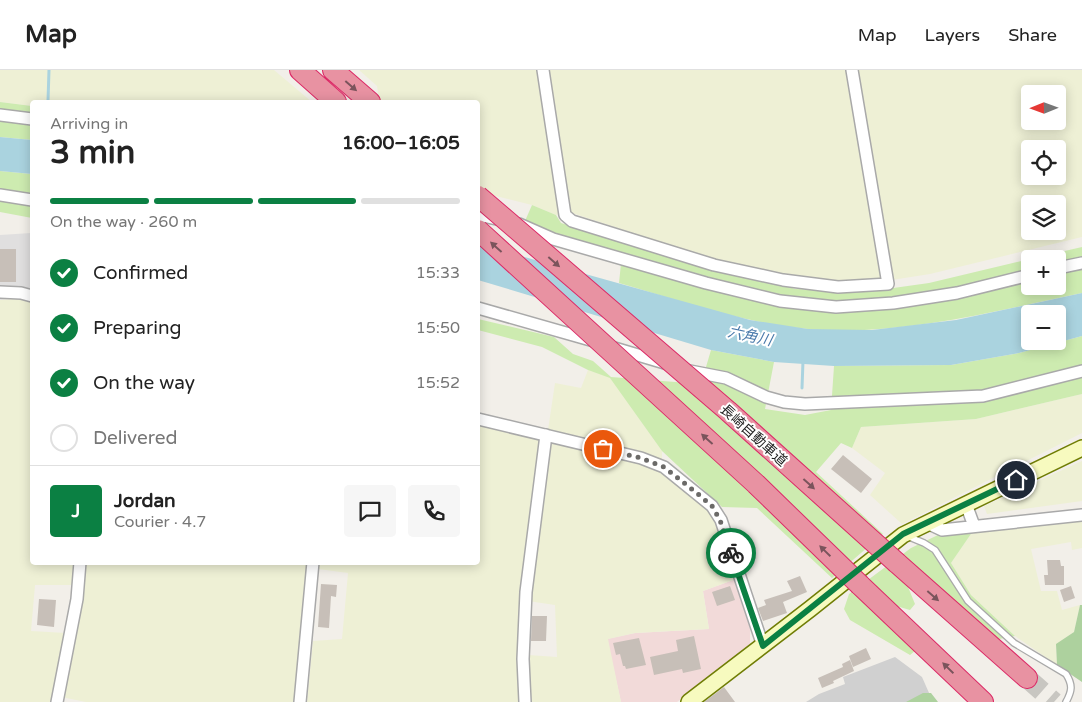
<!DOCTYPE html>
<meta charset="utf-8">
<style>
:root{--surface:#fff;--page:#f6f6f6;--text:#222;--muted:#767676;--line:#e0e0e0;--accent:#0b8043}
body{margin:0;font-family:"Varela Round","Noto Sans JP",sans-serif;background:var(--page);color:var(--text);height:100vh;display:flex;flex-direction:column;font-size:19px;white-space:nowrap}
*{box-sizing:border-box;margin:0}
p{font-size:16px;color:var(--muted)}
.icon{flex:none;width:28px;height:28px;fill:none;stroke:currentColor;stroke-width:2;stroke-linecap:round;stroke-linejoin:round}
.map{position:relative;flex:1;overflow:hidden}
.sheet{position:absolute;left:30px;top:30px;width:450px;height:465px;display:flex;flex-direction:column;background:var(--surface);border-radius:5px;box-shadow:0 2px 12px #0003}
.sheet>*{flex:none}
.needle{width:32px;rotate:269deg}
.controls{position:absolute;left:1021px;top:15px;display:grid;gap:10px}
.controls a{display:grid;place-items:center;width:45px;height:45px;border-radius:5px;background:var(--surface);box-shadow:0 2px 12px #0003;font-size:25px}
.pin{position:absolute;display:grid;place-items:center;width:42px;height:42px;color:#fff;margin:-21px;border:2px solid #fff;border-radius:50%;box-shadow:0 1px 5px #0007}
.courier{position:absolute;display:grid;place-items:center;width:50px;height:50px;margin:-25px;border:4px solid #0b8043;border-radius:50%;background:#fff;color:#222;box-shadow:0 1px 6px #0007}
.summary em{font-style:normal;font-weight:800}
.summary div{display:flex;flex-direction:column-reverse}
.summary{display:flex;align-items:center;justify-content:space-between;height:85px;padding:0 20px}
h1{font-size:32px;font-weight:800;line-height:38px}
.bar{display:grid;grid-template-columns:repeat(4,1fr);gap:8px 5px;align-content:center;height:60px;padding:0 20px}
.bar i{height:6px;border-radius:4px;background:var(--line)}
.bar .current{background:var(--accent)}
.bar p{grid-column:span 4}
.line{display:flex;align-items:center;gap:12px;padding:0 20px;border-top:1px solid var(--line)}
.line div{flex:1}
.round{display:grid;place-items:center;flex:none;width:52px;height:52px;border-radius:5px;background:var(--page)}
ol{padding:0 20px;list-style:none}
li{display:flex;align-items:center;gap:15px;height:55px}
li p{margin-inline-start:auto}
li .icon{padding:5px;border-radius:50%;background:var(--accent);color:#fff;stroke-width:4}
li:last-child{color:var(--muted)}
li i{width:28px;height:28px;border:2px solid var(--line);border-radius:50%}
header{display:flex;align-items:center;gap:30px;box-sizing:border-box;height:70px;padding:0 25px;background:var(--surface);border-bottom:1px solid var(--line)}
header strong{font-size:24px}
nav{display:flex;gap:28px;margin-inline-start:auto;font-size:18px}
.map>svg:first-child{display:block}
.residential{fill:#e0dfdf}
.commercial{fill:#f2dad9}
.religious{fill:#d0d0d0}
.farmland{fill:#eef0d5;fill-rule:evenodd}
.grass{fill:#cdebb0}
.forest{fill:#add19e}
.water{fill:#aad3df;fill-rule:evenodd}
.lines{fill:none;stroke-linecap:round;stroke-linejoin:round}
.stream{stroke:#aad3df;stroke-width:3}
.building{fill:#c7bfb8}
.highway-tunnel{stroke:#c8c6c1;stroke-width:20;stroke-dasharray:20 10;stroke-linecap:butt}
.lane-casing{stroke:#a9a9a9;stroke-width:8}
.street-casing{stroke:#a9a9a9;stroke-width:14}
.secondary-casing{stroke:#707d05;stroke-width:18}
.highway-casing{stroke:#dc2a67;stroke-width:22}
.lane{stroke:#fff;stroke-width:5.5}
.street{stroke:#fff;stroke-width:11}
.secondary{stroke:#f7fabf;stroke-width:15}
.highway{stroke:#e892a2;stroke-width:20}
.highway-bridge-casing{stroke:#dc2a67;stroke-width:22;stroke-linecap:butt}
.highway-bridge{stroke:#e892a2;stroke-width:20}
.oneway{fill:#7b545c}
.done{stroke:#6b6a68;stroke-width:5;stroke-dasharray:0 9}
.route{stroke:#0b8043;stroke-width:6}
.labels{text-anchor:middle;stroke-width:4;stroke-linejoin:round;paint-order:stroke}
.street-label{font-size:14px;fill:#222;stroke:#fff}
.water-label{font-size:15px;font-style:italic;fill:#4a7aab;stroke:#fff}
</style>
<header>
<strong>Map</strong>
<nav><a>Map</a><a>Layers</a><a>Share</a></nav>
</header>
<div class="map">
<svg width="1082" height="632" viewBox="0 0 1082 632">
<rect width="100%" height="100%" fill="#f2efe9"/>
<path class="residential" d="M31 163 32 164V231L26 228 0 230V165Z"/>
<path class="commercial" d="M736 509 750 559V576L677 632H621L607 569 635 563 709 559 703 521Z"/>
<path class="religious" d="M895 587 922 607 933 632H806L819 624 845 614 843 607Z"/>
<path class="farmland" d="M0 0H274L312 32H32V36L0 32Z
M359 0H1082V167L930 204 879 212 838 214 784 207 718 191 572 143 556 145 532 135 488 124 478 115V32H383L379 29 377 16ZM1030 24H1058V51H1030ZM1030 79H1058V106H1030ZM1030 134H1058V161H1030Z
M26 228 32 231V492L76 493 74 515H35L31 561 66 563 52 632H0V230Z
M588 300 610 307 662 381V402L710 440 736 509 703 521 709 559 635 563 608 569 621 632H529L528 585 557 587 555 535 528 531 550 374 548 360 555 313 581 318Z
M1082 324V363L902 454 870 425 885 403 852 378 861 357 976 349Z
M478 355 542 370 521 632H307L313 571 342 569 348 503 318 499V493L478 492Z
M1082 391V431L987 444 984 436Z
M1082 450V478L1072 480 1071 472 1031 479 1041 521H1057L1062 540 1080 535 1074 562 1056 575 1057 595 1015 566 971 525 951 493 973 461Z
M85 493H311L297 632H86L61 627Z"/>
<path class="grass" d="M0 32 32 36V70L0 67Z
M0 101 32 104V148L0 142Z
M532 135 556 145 561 153 714 200 796 219 865 222 929 213 1030 189V216H1058V189H1030L1082 177V223C995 241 897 267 808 259 743 253 681 231 619 213L622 184 554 166 525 151Z
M478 249 554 267 573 284 593 291 611 307 701 314 711 280 774 292 765 339 805 345 831 340 834 296 951 295 1019 283 1082 266V324L976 349 861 357 852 378 841 373 816 402 883 464 832 508 757 438 722 437 662 381 610 308 588 300 542 277 478 260Z
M973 461 951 493 971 525 1015 566 999 569 923 502 912 503 906 512 915 534 910 540 879 531 916 580 910 585 850 550 844 539 849 524 911 478 938 465Z"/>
<path class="forest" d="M1080 535H1082V612L1057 595 1056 574 1074 562Z
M923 623H931L938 632H906Z"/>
<path class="water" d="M0 67 32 70V104L0 101Z
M478 174 750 250 808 259 872 260 956 250 1082 223V266L1019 283 951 295 834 296 774 292 711 280 478 210ZM1030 244H1058V271H1030Z"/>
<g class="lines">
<path class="stream" d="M48 31 49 0
M802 318 803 291"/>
</g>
<path class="building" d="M0 179H16V212H0Z
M843 385 872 409 861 423 831 399Z
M1047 490H1060L1061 496H1064V515H1045L1044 505H1048Z
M800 506 807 522 783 532 787 543 763 551 758 538 766 535 764 530 792 521 787 511Z
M321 514 337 515 336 527 331 526 329 558 318 557Z
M730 516 735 530 717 536 712 522Z
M1071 516 1075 528 1064 532 1060 520Z
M39 529 56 530 54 557 37 555Z
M532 546H547L546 571H531Z
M694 566 701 599 683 603 682 599 654 605 650 587 678 581 676 570Z
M639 568 646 595 626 599 625 596H623L620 584 616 585 613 573Z
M866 578 871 589 853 597 849 586Z
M850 590 854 601 833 611 834 613 822 618 818 608 843 597 842 594Z
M724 617 735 632H704Z"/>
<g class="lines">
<path class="highway-tunnel" d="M1027 608 1054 632"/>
<g class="lane-casing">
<path id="lane" d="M907 466 924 473 935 480 968 531 1014 573 1066 604C1073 615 1072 621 1066 632"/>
</g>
<g class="street-casing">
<path id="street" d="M543 0 565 145 572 151 714 195 783 210 838 217 888 214 852 0
M0 45 32 49
M0 125 32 130
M478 145 501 150
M519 154 553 169 706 213 780 231 836 237 893 233 957 223 1030 205
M1058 198 1082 193
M0 222 21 223 32 226
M478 238 594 271
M611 277 668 294
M685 300 726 308 766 327 784 332 805 334 983 326 1082 301
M478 349 641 388 664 397 712 436 721 450 763 576
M966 434 974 456
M927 453 942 460 1082 445
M57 632 77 529 80 492
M300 632 313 492
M525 632 523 589 526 522 546 365"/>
</g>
<g class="secondary-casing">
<path id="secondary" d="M689 632 810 539 903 465 1082 378"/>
</g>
<g class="highway-casing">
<path id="highway" d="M300 0 336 32
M333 0 370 32
M897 493 1027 608
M860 515 983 632"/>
</g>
<use href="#lane" class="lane"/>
<use href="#street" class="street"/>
<use href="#secondary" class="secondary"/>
<use href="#highway" class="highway"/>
<g class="highway-bridge-casing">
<path id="highway-bridge" d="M478 126 728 341 897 493
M478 160 756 414 860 515"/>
</g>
<use href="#highway-bridge" class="highway-bridge"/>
</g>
<defs><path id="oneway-solid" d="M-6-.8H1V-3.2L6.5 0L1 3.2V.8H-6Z" transform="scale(1.25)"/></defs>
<g class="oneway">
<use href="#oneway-solid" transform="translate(351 16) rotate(41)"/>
<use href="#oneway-solid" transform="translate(496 177) rotate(-138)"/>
<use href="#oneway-solid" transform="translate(554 192) rotate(41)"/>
<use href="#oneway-solid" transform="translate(707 369) rotate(-138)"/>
<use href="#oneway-solid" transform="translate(809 414) rotate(42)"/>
<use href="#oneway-solid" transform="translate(825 481) rotate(-136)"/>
<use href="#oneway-solid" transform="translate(933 526) rotate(41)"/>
<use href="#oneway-solid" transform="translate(948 598) rotate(-136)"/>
</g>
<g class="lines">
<path class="done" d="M603 379 641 388 664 397 698 424 712 436 720 450 731 483"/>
<path class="route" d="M731 483 763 576 903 464 1016 410"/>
</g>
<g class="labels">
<g class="street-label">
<text transform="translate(754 365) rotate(42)" y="5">長崎自動車道</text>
</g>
<g class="water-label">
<text transform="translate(750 266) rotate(12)" y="5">六角川</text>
</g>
</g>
</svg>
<div class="controls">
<a><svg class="needle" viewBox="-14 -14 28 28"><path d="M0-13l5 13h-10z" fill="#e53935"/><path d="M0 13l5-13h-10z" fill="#767676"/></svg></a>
<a><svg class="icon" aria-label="locate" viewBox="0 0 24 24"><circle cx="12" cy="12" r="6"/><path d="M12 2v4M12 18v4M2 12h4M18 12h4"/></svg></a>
<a><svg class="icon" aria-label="layers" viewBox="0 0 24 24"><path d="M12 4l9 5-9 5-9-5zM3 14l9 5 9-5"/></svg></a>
<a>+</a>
<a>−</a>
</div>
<div class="pin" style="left:603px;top:379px;background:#ea580c"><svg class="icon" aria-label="bag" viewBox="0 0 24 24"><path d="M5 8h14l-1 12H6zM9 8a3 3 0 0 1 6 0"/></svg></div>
<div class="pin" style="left:1016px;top:410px;background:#1f2937"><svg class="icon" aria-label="home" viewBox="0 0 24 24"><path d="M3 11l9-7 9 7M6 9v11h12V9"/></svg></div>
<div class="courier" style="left:731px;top:483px"><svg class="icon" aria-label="bike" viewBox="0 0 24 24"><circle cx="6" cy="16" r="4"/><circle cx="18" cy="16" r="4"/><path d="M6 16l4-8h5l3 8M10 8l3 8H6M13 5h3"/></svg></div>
<section class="sheet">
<div class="summary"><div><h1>3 min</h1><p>Arriving in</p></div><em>16:00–16:05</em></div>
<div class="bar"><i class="current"></i><i class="current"></i><i class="current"></i><i></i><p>On the way · 260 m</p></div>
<ol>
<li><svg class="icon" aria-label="check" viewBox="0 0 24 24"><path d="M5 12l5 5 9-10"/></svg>Confirmed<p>15:33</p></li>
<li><svg class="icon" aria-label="check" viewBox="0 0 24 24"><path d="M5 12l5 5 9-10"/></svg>Preparing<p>15:50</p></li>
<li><svg class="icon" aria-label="check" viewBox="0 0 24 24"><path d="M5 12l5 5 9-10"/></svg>On the way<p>15:52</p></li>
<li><i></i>Delivered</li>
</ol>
<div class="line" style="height:90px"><b class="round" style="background:var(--accent);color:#fff">J</b><div><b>Jordan</b><p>Courier · 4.7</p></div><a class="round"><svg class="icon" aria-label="chat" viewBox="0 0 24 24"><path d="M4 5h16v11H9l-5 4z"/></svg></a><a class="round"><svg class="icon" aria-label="phone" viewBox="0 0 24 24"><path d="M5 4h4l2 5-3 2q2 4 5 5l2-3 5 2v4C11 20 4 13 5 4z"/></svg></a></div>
</section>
</div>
